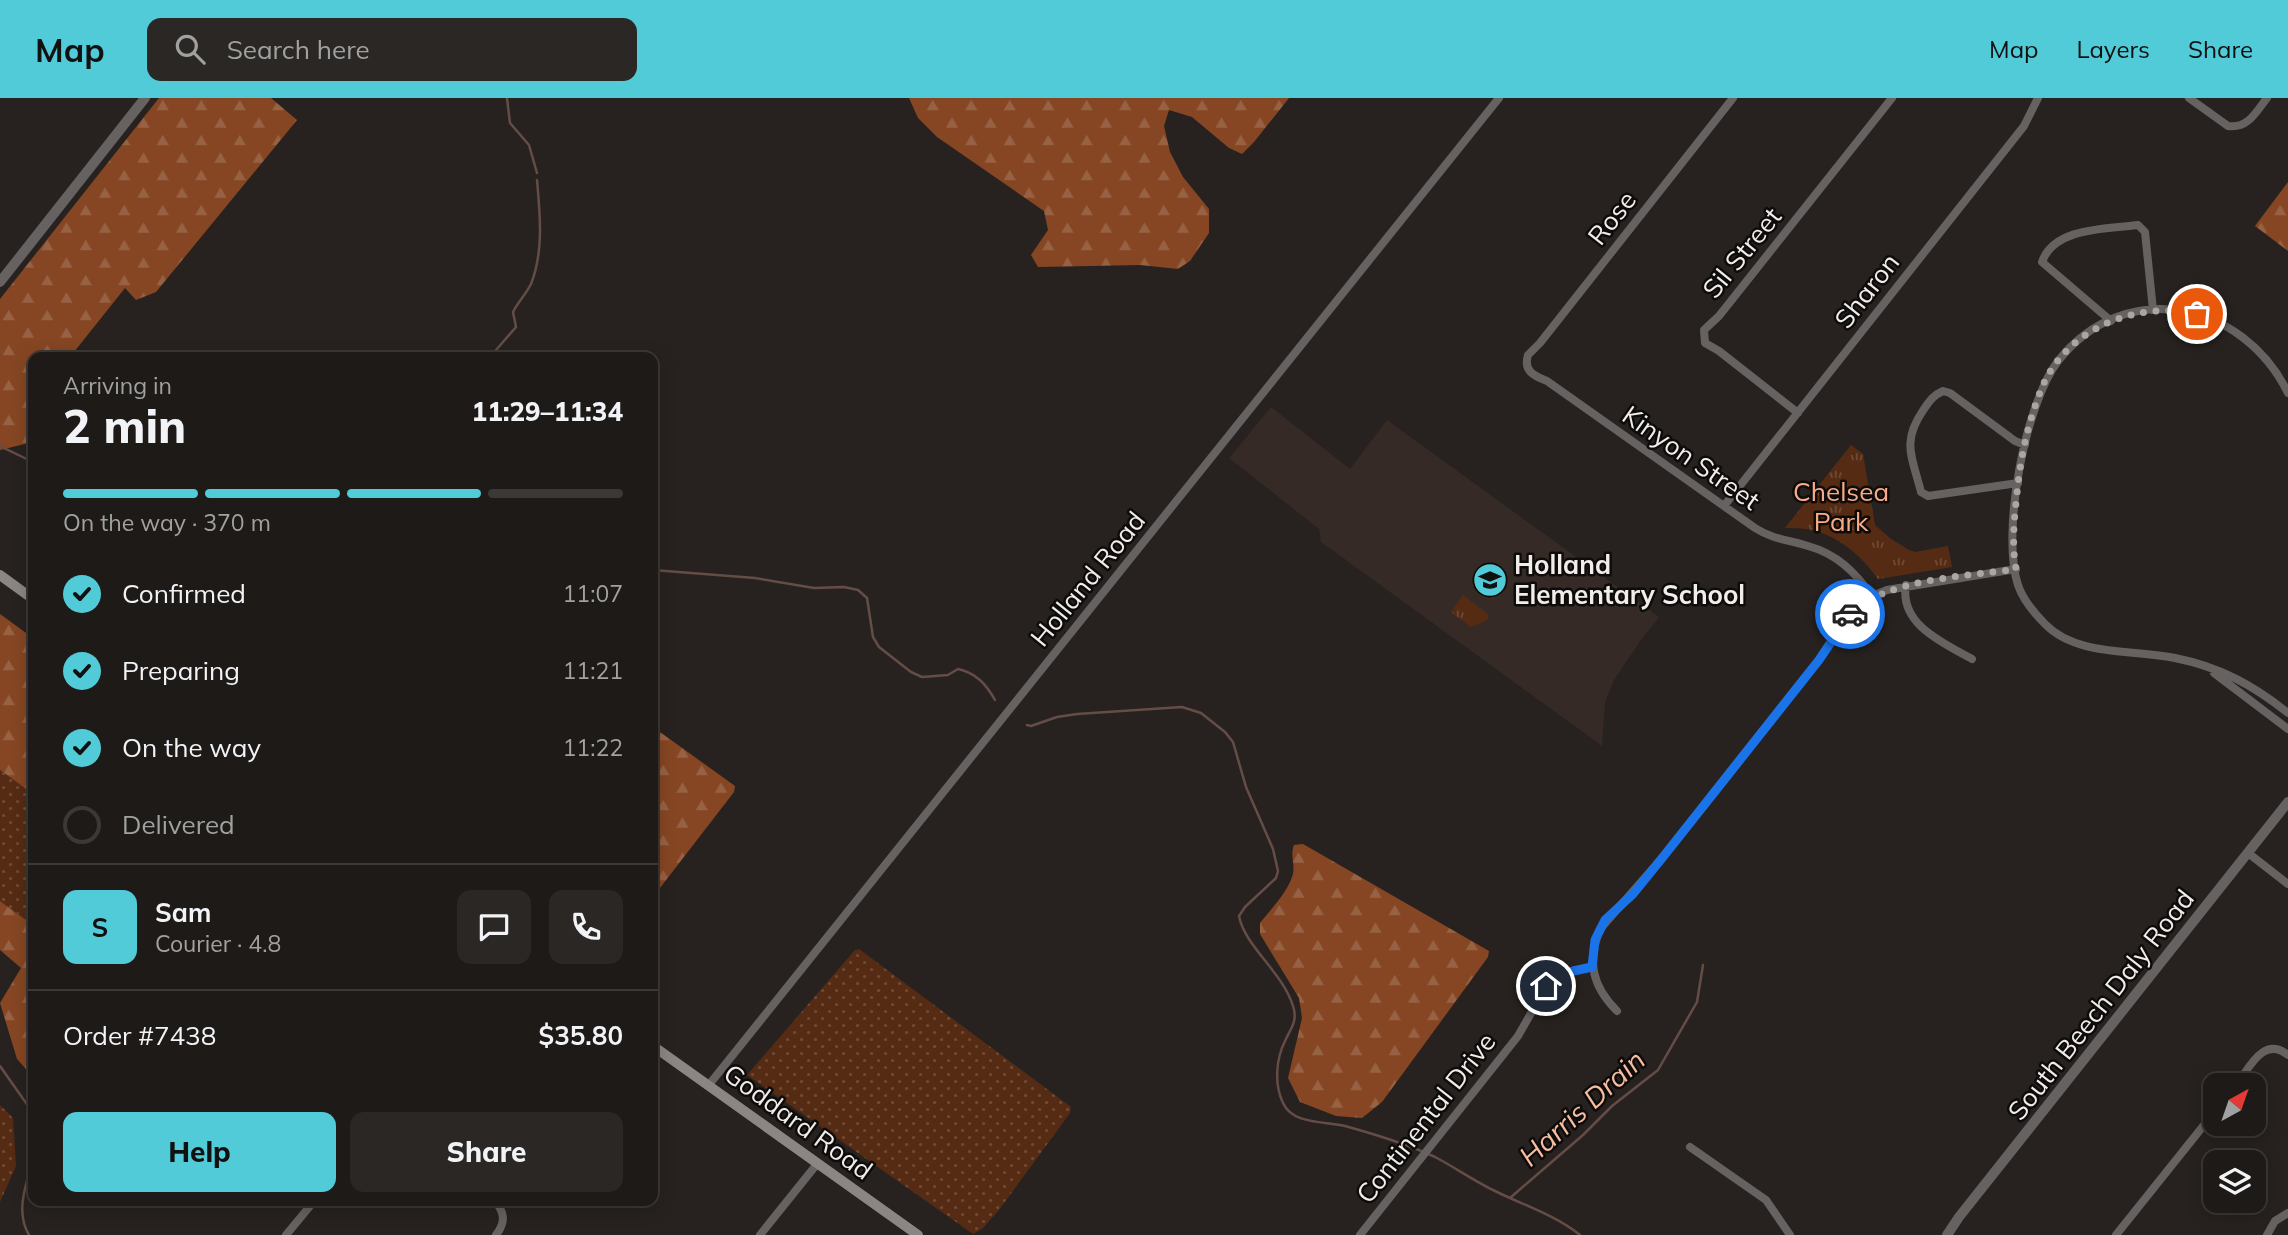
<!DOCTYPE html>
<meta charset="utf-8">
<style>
:root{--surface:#1d1a17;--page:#2a2724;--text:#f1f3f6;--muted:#a0a1a1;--line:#3b3836;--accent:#52cbd8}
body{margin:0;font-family:Mulish,sans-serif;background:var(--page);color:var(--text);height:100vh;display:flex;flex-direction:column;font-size:26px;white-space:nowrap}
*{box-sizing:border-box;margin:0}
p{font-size:23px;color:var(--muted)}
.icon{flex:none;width:38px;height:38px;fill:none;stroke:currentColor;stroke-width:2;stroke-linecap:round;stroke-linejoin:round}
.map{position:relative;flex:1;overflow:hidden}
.side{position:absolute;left:28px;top:254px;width:630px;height:854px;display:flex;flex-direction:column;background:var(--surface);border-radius:14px;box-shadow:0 4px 18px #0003,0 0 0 2px var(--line)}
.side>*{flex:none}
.needle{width:46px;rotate:40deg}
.buttons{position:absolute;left:2203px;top:975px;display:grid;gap:14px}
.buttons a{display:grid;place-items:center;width:63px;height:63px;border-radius:14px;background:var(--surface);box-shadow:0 4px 18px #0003,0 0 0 2px var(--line);font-size:35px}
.pin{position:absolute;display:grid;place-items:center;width:60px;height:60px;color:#fff;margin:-30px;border:4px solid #fff;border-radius:50%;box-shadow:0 2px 7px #0007}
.courier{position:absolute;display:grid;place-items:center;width:70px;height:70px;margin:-35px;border:5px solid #1a73e8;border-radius:50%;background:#fff;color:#222;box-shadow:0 2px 9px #0007}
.headline em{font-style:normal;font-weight:800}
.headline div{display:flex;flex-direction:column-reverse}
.headline{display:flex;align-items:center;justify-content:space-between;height:119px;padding:0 35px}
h1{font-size:46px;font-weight:800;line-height:52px}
.bar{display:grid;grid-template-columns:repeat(4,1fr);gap:10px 7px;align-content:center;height:84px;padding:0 35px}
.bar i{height:9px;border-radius:5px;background:var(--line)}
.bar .selected{background:var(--accent)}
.bar p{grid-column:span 4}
.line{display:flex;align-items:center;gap:18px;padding:0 35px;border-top:2px solid var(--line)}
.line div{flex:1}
.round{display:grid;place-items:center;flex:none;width:74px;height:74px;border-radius:14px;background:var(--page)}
ol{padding:0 35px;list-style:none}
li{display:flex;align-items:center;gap:21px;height:77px}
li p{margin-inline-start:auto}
li .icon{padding:7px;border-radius:50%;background:var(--accent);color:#111;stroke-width:4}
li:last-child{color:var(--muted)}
li i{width:38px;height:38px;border:4px solid var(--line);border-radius:50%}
.primary-button{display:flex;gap:14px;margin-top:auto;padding:14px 35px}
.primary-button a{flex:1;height:80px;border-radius:14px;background:var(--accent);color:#111;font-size:28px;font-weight:800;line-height:80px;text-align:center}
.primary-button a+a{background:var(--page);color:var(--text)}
header{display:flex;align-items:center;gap:42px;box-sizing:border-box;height:98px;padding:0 35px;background:var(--accent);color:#111}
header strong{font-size:33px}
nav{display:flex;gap:38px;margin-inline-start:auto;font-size:24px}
.search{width:490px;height:63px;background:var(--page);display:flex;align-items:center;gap:18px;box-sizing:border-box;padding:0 24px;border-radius:14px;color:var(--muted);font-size:26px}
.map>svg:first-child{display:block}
.built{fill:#352a25}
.grass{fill:url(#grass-dots)}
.forest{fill:url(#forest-firs)}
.park{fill:url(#park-tufts)}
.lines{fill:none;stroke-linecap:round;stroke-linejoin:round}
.stream{stroke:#644d46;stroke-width:2.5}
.minor{stroke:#656261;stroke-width:8}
.tertiary{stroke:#656261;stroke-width:10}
.secondary{stroke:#8b8684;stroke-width:10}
.done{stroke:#aaa6a4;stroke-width:7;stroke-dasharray:0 12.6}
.route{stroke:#1a73e8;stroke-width:9}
.labels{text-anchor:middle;stroke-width:5;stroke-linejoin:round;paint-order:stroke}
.street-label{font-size:26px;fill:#f0edeb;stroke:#0e0c0b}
.park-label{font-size:26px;fill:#f8ab86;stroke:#0e0c0b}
.poi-label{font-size:26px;font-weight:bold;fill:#f0edeb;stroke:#0e0c0b;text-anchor:start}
.water-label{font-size:28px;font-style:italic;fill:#f7bda1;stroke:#0e0c0b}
</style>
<header>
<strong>Map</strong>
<div class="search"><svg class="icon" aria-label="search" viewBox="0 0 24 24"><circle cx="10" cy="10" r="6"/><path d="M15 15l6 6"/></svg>Search here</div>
<nav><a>Map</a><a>Layers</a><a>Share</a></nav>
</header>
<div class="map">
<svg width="2288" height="1137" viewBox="0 0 2288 1137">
<defs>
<pattern id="grass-dots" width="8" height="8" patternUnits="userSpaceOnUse" patternTransform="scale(1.75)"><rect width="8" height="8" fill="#562b14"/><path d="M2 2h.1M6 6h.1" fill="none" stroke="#6f4a36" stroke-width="1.8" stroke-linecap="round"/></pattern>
<pattern id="forest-firs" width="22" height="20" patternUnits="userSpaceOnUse" patternTransform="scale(1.75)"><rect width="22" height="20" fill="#864623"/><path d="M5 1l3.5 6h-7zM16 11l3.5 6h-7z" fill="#976143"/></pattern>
<pattern id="park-tufts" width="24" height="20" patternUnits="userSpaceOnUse" patternTransform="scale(1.75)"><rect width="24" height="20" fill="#562b14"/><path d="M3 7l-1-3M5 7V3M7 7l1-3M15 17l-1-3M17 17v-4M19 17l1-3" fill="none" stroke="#6f4a36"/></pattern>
</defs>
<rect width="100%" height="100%" fill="#27221f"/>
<path class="built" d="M1271 309 1350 371 1387 322 1659 519 1641 542 1614 582 1605 605 1602 648 1321 444 1319 431 1229 360Z"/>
<path class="grass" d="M0 672 33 696V827L0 803Z
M859 851 1071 1009 1070 1015 999 1112 982 1131 973 1136 747 977 855 852Z
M0 1007 13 1020 16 1068 0 1104Z"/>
<path class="forest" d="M159 0H271L297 22 156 194 136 202 125 190 74 254 76 259H33V344L0 352V201Z
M909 0H1289L1254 44 1242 56 1229 50 1192 19 1169 12 1164 28 1170 54 1183 79 1209 111V135L1190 163 1178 171 1140 167 1038 169 1031 157 1048 132 1044 113 937 39 918 20Z
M2288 84V153L2255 128Z
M0 516 33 540V696L0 672Z
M653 629 735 688 734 694 653 799Z
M1303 746 1489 853 1488 859 1382 1004 1362 1020 1336 1018 1300 1004 1288 980 1302 920 1299 900 1260 836V825C1271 811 1288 794 1293 776 1295 766 1290 757 1294 747Z
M0 803 33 827V979L17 961 0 905 21 870 0 852Z"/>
<path class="park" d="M1851 347 1863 356 1875 427 1891 441 1909 452 1915 454 1948 448 1952 469 1878 481C1862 458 1837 436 1807 431 1800 430 1792 430 1785 430Z
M1480 476 1500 491 1493 501 1472 487Z
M1463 497 1489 517 1487 522 1471 529 1451 514Z"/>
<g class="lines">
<path class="stream" d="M507 0 510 25 529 47 537 75
M490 259 516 229 513 214C518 204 526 196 531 186 544 153 540 116 537 82
M0 348 33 364
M653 472 755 480 814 490 844 489 858 492 867 500 873 539 879 549 911 574 922 579 948 577 958 571C976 575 986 586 995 602
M1027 627 1031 628 1057 619 1077 616 1182 609 1201 615 1225 634 1233 644 1246 689 1273 751 1278 773 1276 780 1245 809 1239 818C1245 849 1282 873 1293 908 1298 923 1291 930 1285 943 1276 961 1274 986 1283 1005 1293 1027 1325 1023 1345 1028 1374 1036 1407 1046 1435 1059 1456 1070 1474 1083 1495 1093 1523 1107 1555 1117 1580 1137
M0 968 33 1015
M1510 1100 1583 1037 1612 1008 1658 972 1697 904 1703 867
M29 1137C15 1114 26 1086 33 1062"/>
<path class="minor" d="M1733 0 1540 245 1528 257C1523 273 1534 278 1547 283L1755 430C1772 441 1789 442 1808 448 1837 456 1855 474 1872 498
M2189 0 2228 28C2248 31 2256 14 2267 0
M2111 223 2042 164C2054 129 2107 131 2138 127L2145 134 2153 212
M2288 295C2243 203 2125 178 2058 263 2025 306 2001 435 2018 487 2023 502 2034 515 2045 526 2077 559 2134 551 2175 560 2220 569 2253 587 2288 615
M1798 315 1719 253 1705 245 1704 232 1719 218 1892 0
M2018 385 1928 398 1921 394C1912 358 1901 344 1924 311 1930 302 1934 297 1943 293L1950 295 2015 343 2025 347
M1724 408 2024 28 2038 0
M1906 487C1899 526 1943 545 1972 561
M2214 575 2288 631
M2248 755 2288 786
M1617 913C1592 888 1587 864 1600 831L1663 759 1819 562 1848 517 1872 498 1887 492 2016 471
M2236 987C2249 971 2263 937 2288 957
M708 988 1499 0
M1690 1049 1766 1102 1790 1137
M494 1102C505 1114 506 1124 496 1137
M286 1137 315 1102
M760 1137 817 1066
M1360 1137 1518 938 1546 889 1564 875 1592 869
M2116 1137 2216 1012
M2267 1137 2275 1123 2288 1115"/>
<path class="tertiary" d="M0 184 145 0
M1947 1137 1959 1119 2288 704"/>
<path class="secondary" d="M0 477 33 501
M653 948 918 1137"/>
</g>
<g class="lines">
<path class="done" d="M1850 516C1888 480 1964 479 2016 471 2011 443 2015 414 2018 386 2022 352 2030 318 2043 287 2069 229 2138 203 2197 216"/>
<path class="route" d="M1546 888 1564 875 1592 869 1595 842 1605 822 1633 796 1663 759 1819 562 1850 516"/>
</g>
<defs>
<g id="school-disc" transform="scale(1.75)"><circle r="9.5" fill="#52cbd8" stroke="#0e0c0b"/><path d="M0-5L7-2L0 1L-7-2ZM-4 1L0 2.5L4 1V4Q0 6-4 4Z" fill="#111"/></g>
</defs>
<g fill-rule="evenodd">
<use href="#school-disc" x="1490" y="482"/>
</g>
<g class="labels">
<g class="street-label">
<text transform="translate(1612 120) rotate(-52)" y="9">Rose</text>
<text transform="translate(1742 155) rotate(-51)" y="9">Sil Street</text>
<text transform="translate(1867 193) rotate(-52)" y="9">Sharon</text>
<text transform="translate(1691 360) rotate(35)" y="9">Kinyon Street</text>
<text transform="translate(1088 481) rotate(-51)" y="9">Holland Road</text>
<text transform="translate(2101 907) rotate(-52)" y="9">South Beech Daly Road</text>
<text transform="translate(1426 1020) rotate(-52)" y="9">Continental Drive</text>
<text transform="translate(798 1024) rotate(36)" y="9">Goddard Road</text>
</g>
<g class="park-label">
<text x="1841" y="403">Chelsea<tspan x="1841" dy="30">Park</tspan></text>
</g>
<g class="poi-label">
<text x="1514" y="476">Holland<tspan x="1514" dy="30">Elementary School</tspan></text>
</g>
<g class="water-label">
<text transform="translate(1582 1010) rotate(-42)" y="10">Harris Drain</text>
</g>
</g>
</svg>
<div class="buttons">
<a><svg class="needle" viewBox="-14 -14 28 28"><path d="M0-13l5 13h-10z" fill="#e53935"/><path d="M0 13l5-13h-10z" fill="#a0a1a1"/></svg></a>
<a><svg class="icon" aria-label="layers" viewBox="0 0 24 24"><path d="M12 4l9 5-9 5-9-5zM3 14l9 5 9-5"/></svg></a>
</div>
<div class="pin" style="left:2197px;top:216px;background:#ea580c"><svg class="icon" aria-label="bag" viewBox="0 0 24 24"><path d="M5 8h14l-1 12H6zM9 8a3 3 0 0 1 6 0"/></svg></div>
<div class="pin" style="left:1546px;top:888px;background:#1f2937"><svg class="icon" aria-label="home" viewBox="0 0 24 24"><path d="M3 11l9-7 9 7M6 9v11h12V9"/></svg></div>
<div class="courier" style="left:1850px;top:516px"><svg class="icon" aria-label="car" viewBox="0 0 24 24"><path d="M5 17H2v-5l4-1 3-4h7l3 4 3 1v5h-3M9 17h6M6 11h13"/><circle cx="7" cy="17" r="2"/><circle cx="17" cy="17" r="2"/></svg></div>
<section class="side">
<div class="headline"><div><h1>2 min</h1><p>Arriving in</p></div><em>11:29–11:34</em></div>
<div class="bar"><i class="selected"></i><i class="selected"></i><i class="selected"></i><i></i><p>On the way · 370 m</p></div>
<ol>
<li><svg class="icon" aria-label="check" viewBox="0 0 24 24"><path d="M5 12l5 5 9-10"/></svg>Confirmed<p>11:07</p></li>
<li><svg class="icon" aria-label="check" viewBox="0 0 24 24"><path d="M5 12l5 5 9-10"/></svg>Preparing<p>11:21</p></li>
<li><svg class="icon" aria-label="check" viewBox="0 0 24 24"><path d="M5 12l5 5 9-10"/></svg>On the way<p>11:22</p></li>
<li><i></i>Delivered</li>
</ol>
<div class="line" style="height:126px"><b class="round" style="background:var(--accent);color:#111">S</b><div><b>Sam</b><p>Courier · 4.8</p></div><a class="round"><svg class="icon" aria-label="chat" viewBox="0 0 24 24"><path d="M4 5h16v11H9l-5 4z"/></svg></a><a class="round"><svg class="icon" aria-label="phone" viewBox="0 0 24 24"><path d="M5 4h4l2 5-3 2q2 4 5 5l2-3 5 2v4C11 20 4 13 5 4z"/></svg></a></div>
<div class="line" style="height:91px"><div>Order #7438</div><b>$35.80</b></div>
<div class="primary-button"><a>Help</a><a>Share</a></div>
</section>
</div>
